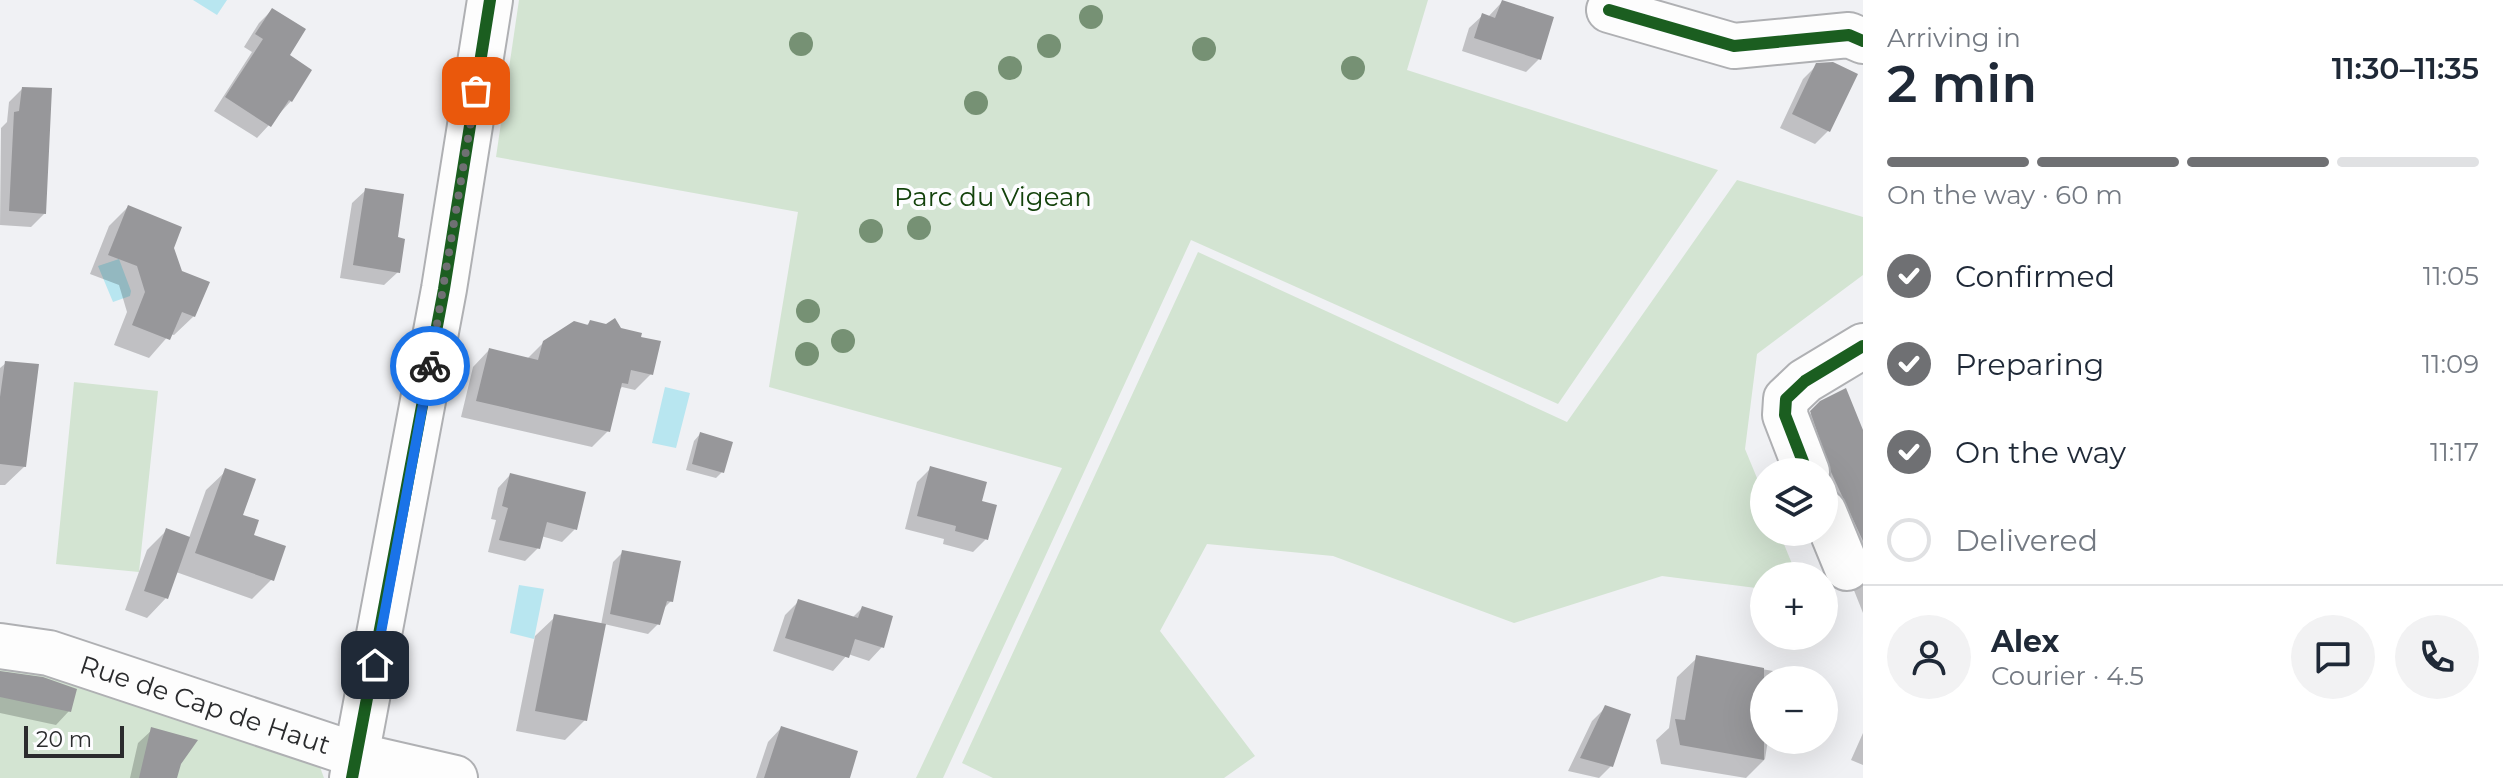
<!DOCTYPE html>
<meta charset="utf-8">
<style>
:root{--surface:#fff;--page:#f2f2f3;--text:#1f2937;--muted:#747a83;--line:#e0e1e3;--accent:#6f7073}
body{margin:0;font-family:Montserrat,sans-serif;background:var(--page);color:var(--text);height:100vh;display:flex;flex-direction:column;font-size:30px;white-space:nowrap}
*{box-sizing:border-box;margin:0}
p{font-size:26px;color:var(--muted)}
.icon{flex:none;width:44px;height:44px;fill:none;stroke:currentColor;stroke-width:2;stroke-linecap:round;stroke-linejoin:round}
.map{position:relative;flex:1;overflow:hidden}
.drawer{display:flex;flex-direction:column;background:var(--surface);width:640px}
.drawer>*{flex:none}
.buttons{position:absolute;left:1750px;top:458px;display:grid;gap:16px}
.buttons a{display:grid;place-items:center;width:88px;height:88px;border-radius:50%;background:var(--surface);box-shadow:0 8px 32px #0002;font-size:40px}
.scale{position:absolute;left:24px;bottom:20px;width:100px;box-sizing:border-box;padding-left:8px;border:4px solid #2a2b2d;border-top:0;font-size:22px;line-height:28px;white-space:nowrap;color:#2a2b2d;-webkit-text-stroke:6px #fdfdff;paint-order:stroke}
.pin{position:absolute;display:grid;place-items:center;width:68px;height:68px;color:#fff;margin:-34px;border-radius:16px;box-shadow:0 4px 12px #0006}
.courier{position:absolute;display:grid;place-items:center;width:80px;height:80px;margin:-40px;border:6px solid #1a73e8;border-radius:50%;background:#fff;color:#222;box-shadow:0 2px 10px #0007}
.summary em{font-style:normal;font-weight:600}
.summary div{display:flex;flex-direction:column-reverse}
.summary{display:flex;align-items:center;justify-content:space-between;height:136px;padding:0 24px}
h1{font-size:52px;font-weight:600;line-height:60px}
.bar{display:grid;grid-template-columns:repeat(4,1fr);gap:12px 8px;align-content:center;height:96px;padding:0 24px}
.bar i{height:10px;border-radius:6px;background:var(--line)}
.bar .active{background:var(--accent)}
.bar p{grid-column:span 4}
.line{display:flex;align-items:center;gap:20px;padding:0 24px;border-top:2px solid var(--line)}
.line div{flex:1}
.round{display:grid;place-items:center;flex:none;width:84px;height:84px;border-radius:42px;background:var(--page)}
ol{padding:0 24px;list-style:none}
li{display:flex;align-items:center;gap:24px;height:88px}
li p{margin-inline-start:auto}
li .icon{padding:8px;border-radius:50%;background:var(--accent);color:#fff;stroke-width:4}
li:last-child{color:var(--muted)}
li i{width:44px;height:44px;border:4px solid var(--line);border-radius:50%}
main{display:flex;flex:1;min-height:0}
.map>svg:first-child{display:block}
.green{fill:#d3e4d2}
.water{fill:#b8e6f0}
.shadow{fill:#0003}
.building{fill:#97979a}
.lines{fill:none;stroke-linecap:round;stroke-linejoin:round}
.minor-casing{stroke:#afb0b3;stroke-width:48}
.minor{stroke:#fdfdfd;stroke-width:44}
.cycleway-casing{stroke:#fdfdff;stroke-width:17}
.cycleway{stroke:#1b5e20;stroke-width:12}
.tree{fill:#769174}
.done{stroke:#6f7073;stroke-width:8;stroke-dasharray:0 14.4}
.route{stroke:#1a73e8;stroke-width:10}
.labels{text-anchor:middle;stroke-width:8;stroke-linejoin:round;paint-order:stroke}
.park-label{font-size:26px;fill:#13420b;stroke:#fdfdff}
.street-label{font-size:26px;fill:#2a2b2d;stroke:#fdfdff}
</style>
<main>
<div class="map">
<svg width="1863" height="778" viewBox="0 0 1863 778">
<rect width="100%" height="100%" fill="#f0f1f4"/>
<path class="green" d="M519 0H1428L1407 70 1718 170 1558 404 1191 240 943 778H916L1062 468 769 387 798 212 496 157Z
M1737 180 1863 217V275L1757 354 1745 449 1764 495V532H1779L1797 576H1764V589L1662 576 1514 623 1333 556 1207 544 1160 631 1255 756 1224 778H993L962 763 1198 252 1567 422Z
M74 382 158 391 139 572 56 564Z
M0 664 79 682 316 756 324 778H0Z"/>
<path class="water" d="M193 0H227L217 15Z
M119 259 131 291 130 296 113 302 98 266Z
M665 387 690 393 676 448 652 443Z
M519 585 544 589 534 639 510 633Z"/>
<path class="shadow" d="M1502 2 1539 59 1526 72 1462 51 1469 28 1483 15 1488 17Z
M272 10 287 56 291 101 257 138 214 111 252 52 244 47 259 23Z
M1817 65 1829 130 1815 144 1780 128 1803 79Z
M22 89 45 213 31 227 0 225 1 128 7 122 9 102Z
M366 190 398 272 384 285 340 278 352 203Z
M128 207 171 248 194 316 174 335 170 334 149 358 114 345 127 312 119 285 90 274 109 226Z
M590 322 651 374 635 390 622 387 618 391 608 431 592 447 461 417 473 367 489 350 527 359 544 342 586 326Z
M6 363 25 466 5 485H0V368Z
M1821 403 1863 435V613L1824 515V472L1792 432Z
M700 434 722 472 716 478 686 470 694 441Z
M931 468 980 502 986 539 973 552 943 544 944 539 905 529 917 482Z
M226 471 241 516 272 579 252 599 176 572 166 598 147 618 125 610 147 550 167 530 189 538 206 490Z
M510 475 575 529 562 542 541 536 538 548 525 561 488 552 496 520 491 519 498 488Z
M623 552 671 601 662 610 658 624 648 634 604 624 585 720 565 740 516 731 535 636 555 617 601 625 613 562Z
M798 602 852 618 862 608 882 647 869 661 848 654 833 671 773 651 785 615Z
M1697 658 1779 672 1778 680H1764V740H1768L1765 759 1746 778 1661 764 1656 740 1669 728 1677 677Z
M0 673 69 711 56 725 0 713Z
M1606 707 1611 766 1599 778 1568 771 1592 721Z
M781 728 848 778H756L768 742Z
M152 730 179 763 175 778H130L138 743Z
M1863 733V765L1851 760Z"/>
<path class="building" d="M1502 0 1554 17 1541 60 1474 38 1482 13 1495 18Z
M272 8 306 29 290 55 312 70 292 102 289 100 271 127 225 97 263 39 255 34Z
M1833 62 1858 74 1830 132 1792 114 1816 63Z
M22 87 52 88 46 214 9 211 14 112 19 111Z
M365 188 404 194 398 237 405 239 400 273 353 265Z
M128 205 182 227 174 248 182 271 210 282 195 317 182 312 170 340 132 325 145 292 137 266 108 255Z
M615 318 621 328 642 333 641 337 661 341 653 375 631 370 628 384 622 383 610 432 476 401 489 348 538 360 543 341 574 321 588 325 590 320 606 324Z
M5 361 39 364 26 467 0 464V397Z
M1846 388 1863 430V541L1831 472 1810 411 1820 401Z
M700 432 733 442 724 473 692 464Z
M930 466 987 482 982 501 997 505 988 540 955 531 956 526 917 516Z
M225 468 256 479 243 515 259 520 254 535 286 546 274 581 195 553Z
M510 473 586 492 577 530 547 522 540 549 499 540 508 508 502 506Z
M166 528 190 537 168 599 144 591Z
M622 550 681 561 673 602 667 601 660 625 610 614Z
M798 599 858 618 862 606 893 616 884 648 855 639 849 658 785 638Z
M554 614 606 624 587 721 535 711Z
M1696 655 1764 668V760L1680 745 1675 719 1685 720Z
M0 671 43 677 77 689 71 712 0 697Z
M1605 705 1631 714 1613 767 1580 758Z
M781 726 858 751 850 778H764Z
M151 727 198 740 181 764 177 778H139Z"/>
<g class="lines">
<g class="minor-casing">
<g id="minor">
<path d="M1609 10 1734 46 1849 35 1863 41"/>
<path d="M1807 472 1785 415 1786 399 1805 381 1863 346"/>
<path d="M1824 512 1847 568"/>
<path id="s1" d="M0 646 49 653 359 756 455 778"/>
<path d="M352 778 444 289 490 0"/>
</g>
</g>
<use href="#minor" class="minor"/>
<g class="cycleway-casing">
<path id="cycleway" d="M1609 10 1734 46 1849 35 1863 41
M1807 472 1785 415 1786 399 1805 381 1863 346
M352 778 444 289 490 0"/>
</g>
<use href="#cycleway" class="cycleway"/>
</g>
<g class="tree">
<circle cx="1091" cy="17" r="12"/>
<circle cx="801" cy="44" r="12"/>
<circle cx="1049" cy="46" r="12"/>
<circle cx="1204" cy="49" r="12"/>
<circle cx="1010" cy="68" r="12"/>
<circle cx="1353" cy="68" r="12"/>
<circle cx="976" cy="103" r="12"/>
<circle cx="919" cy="228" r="12"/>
<circle cx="871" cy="231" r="12"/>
<circle cx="808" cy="311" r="12"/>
<circle cx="843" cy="341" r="12"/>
<circle cx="807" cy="354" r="12"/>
</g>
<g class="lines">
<path class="done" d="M430 366 476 91"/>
<path class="route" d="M375 665 430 366"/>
</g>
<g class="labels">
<g class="park-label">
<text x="993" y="206">Parc du Vigean</text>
</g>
<g class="street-label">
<text dy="9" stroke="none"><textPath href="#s1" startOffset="214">Rue de Cap de Haut</textPath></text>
</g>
</g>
</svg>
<div class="buttons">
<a><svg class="icon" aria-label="layers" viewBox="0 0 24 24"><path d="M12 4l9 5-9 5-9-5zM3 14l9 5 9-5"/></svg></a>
<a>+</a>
<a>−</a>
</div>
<div class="scale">20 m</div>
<div class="pin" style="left:476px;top:91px;background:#ea580c"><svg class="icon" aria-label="bag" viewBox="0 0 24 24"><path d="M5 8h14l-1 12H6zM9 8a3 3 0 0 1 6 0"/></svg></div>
<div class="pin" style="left:375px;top:665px;background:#1f2937"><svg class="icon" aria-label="home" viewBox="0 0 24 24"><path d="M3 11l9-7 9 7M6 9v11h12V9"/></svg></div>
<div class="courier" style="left:430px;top:366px"><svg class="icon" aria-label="bike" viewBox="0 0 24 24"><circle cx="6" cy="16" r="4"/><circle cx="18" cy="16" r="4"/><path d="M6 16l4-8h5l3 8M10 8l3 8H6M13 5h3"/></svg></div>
</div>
<section class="drawer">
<div class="summary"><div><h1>2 min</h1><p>Arriving in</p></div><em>11:30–11:35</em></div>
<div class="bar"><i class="active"></i><i class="active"></i><i class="active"></i><i></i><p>On the way · 60 m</p></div>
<ol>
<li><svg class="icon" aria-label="check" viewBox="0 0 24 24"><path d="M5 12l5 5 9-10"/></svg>Confirmed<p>11:05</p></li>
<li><svg class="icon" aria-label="check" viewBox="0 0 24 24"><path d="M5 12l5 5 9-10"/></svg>Preparing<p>11:09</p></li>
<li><svg class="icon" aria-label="check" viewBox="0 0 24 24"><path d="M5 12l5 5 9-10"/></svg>On the way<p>11:17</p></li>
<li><i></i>Delivered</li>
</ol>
<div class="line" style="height:144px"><a class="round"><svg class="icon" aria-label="person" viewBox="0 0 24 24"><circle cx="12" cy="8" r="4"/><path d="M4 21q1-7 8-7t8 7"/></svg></a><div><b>Alex</b><p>Courier · 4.5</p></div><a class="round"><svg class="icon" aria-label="chat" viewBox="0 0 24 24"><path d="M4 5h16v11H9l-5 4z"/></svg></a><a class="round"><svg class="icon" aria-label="phone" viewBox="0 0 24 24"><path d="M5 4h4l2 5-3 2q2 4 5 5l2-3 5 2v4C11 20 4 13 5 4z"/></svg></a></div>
</section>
</main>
